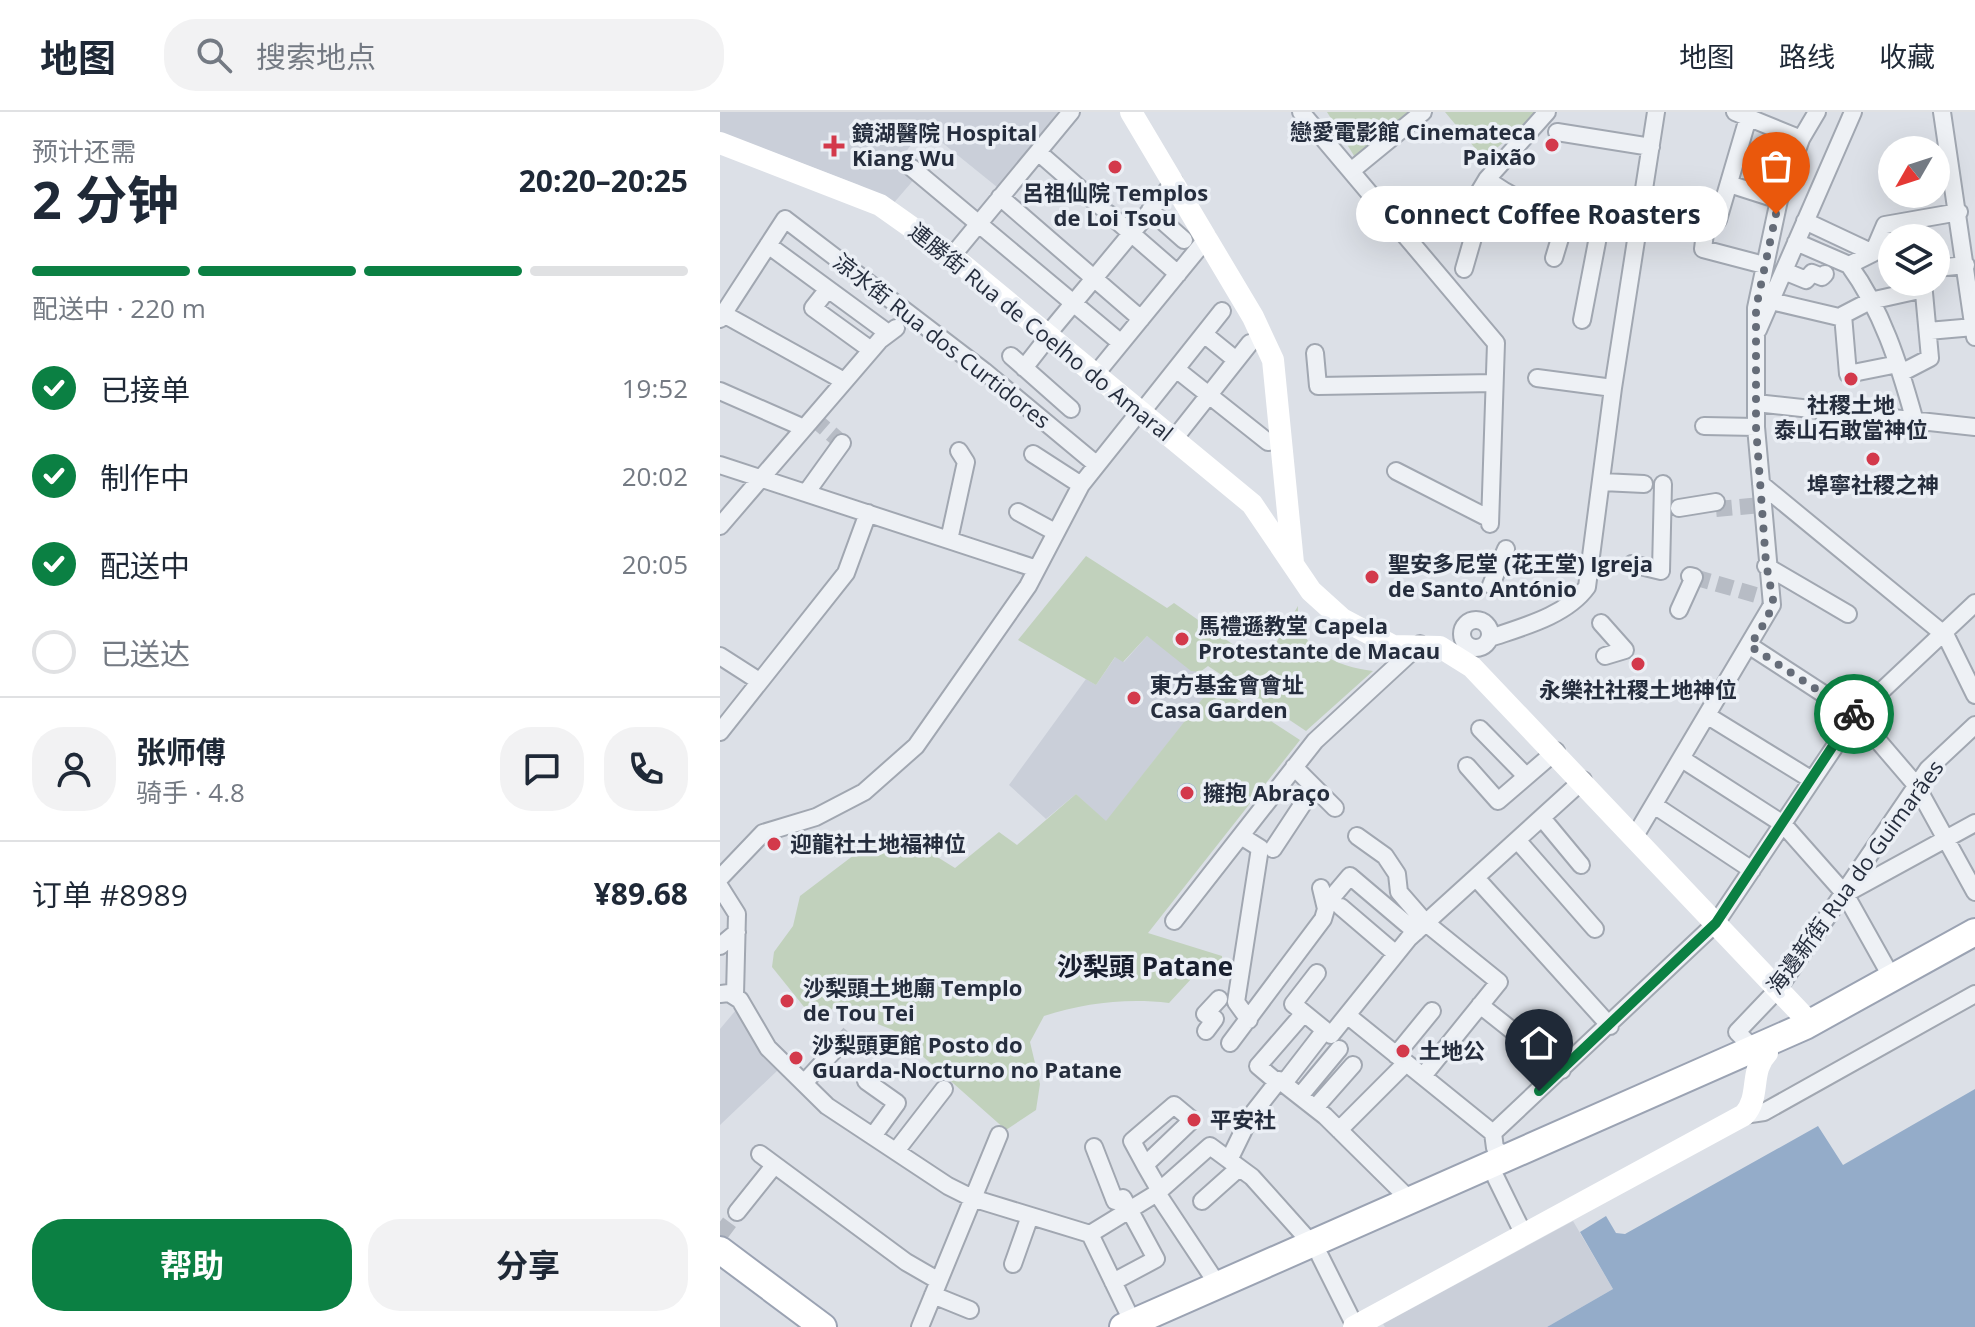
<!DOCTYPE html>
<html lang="zh">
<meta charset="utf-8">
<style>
:root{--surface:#fff;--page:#f2f2f3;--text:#1f2937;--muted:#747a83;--line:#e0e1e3;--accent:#0b8043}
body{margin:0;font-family:"Open Sans","Noto Sans SC",sans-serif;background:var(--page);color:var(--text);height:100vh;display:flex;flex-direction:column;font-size:30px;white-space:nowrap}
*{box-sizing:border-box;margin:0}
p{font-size:26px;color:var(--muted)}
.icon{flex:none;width:44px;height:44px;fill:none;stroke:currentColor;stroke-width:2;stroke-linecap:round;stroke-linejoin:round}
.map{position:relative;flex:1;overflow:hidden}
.drawer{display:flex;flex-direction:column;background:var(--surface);width:720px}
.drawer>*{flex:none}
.needle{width:52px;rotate:231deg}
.tools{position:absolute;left:1158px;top:24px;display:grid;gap:16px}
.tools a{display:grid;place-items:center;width:72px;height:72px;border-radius:50%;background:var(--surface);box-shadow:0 8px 32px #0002;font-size:40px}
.pin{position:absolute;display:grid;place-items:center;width:68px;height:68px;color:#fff;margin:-82px -34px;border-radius:50% 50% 50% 0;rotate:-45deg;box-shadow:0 0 8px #0007}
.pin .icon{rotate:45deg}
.courier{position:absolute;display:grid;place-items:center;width:80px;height:80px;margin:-40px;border:6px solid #0b8043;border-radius:50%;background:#fff;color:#222;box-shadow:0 2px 10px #0007}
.bubble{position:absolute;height:56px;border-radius:28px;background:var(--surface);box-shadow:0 8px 32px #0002;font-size:26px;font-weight:700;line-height:56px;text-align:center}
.overview em{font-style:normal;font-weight:700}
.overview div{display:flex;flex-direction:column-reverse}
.overview{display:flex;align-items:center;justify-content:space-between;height:136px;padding:0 32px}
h1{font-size:52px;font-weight:700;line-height:60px}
.bar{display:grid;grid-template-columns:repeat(4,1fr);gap:12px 8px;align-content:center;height:96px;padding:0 32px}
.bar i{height:10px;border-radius:6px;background:var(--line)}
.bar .selected{background:var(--accent)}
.bar p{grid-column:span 4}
.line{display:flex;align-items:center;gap:20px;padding:0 32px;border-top:2px solid var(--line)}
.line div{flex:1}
.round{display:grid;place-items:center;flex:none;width:84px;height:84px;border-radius:32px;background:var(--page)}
ol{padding:0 32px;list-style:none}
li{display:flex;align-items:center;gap:24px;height:88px}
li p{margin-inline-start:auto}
li .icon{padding:8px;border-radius:50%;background:var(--accent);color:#fff;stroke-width:4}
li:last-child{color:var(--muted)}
li i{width:44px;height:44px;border:4px solid var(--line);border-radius:50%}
.primary-button{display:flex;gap:16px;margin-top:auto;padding:16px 32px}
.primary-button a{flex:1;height:92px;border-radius:32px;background:var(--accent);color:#fff;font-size:32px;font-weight:700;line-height:92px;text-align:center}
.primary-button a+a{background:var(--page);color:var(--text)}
header{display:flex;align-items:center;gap:48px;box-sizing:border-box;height:112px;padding:0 40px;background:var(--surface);border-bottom:2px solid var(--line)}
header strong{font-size:38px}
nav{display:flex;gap:44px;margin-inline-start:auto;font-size:28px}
.search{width:560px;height:72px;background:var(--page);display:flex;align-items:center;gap:20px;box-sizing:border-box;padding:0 28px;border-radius:32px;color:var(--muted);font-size:30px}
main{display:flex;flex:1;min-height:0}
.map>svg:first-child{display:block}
.built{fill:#cacfd9}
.green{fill:#c1d1bc}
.water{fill:#94acc9}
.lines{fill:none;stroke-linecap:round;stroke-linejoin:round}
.street-tunnel{stroke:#b7bcc5;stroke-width:16;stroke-dasharray:16 8;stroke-linecap:butt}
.street-casing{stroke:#a1a7b1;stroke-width:20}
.primary-casing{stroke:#9ba3b3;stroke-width:30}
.street{stroke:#eef1f5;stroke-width:16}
.secondary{stroke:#fff;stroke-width:22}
.primary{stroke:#fff;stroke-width:26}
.done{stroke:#656c78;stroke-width:8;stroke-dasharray:0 14.4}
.route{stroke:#0b8043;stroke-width:10}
.poi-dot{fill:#d3394b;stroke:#ebeff5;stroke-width:3}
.labels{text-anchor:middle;stroke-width:7;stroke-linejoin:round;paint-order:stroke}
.poi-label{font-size:22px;font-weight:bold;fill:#252d3d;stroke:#ebeff5;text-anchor:start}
.street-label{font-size:22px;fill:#252d3d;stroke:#ebeff5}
.quarter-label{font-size:26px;font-weight:bold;fill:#181e2e;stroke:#ebeff5}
</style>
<header>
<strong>地图</strong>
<div class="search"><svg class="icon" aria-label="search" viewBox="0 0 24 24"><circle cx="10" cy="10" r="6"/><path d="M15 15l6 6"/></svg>搜索地点</div>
<nav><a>地图</a><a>路线</a><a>收藏</a></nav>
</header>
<main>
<section class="drawer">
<div class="overview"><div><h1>2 分钟</h1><p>预计还需</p></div><em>20:20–20:25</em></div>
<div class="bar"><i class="selected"></i><i class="selected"></i><i class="selected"></i><i></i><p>配送中 · 220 m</p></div>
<ol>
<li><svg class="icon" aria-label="check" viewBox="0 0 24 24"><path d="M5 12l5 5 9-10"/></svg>已接单<p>19:52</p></li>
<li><svg class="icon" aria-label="check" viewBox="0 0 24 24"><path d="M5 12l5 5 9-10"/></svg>制作中<p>20:02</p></li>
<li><svg class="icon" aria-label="check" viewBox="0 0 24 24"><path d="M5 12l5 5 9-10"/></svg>配送中<p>20:05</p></li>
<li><i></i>已送达</li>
</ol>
<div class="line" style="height:144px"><a class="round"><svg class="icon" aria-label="person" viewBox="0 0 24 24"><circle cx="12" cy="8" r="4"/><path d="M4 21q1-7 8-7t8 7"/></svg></a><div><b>张师傅</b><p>骑手 · 4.8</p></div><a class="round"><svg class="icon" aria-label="chat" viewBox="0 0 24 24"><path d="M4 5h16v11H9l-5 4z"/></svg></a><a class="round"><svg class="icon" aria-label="phone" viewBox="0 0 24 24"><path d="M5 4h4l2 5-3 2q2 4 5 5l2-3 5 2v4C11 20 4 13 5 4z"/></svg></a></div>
<div class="line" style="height:104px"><div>订单 #8989</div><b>¥89.68</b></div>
<div class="primary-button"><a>帮助</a><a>分享</a></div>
</section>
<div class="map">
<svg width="1255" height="1215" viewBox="0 0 1255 1215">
<rect width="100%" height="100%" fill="#dce0e7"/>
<path class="built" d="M0 0H338L277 75 204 16 178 50 197 64 172 93 139 73 0 20Z
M427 524 494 572 386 710 356 682 326 707 289 673 366 567 376 573 396 544 404 550Z
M16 898 58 958 0 1013V917Z
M853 1109 893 1177 827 1215H665L663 1212Z"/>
<path class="green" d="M607 0H697L636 47Z
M725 0H819L764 47Z
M366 444 447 496 454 491 518 536 501 540 490 552 502 542 553 536 578 494C576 538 616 554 653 559L586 619 488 554 480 560 471 559 427 524 403 550 395 545 376 573 298 528Z
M494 572 580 628 428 821 502 844V849L483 854 449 891C406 886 365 891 324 904L310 930 320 972 316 998 286 1018 173 918 114 895 97 911 52 855 54 840 73 814 80 784 163 721 173 730 182 723 235 756 279 720 297 733 356 682 386 709Z"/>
<path class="water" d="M457 681a10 10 0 1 1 20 0a10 10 0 1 1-20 0Z
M1255 977V1215H827L893 1177 860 1120 886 1104 896 1121 905 1122 1098 1014 1123 1053Z"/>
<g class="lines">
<path class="street-tunnel" d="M93 306 122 331
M996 397 1042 393
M974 465 1053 488
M119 933 132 918
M0 1123 17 1100"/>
<g class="street-casing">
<path id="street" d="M581 0 776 231 770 412
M1015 0 1081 27
M1222 0 1255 225
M837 20 931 35
M318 40 381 95
M192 56 401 231
M631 59 703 0
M767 67C811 102 865 106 918 115
M1009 72 1059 88
M280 85 421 207
M430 98 464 128
M389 102 458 162
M998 108 1028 6
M1085 109 1153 141
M985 121 983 137 1044 153
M1076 130 1129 153C1162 198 1179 252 1194 306
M48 133 168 221
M232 144 351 0
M834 146 847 103
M1129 153 1153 141 1165 113 1239 100
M1216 156 1246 153
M744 157 759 105 753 104 758 82 767 67 827 0
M1064 159 1086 168 1092 161 1102 165 1105 162
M108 177 93 196 151 238
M1051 189 1123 206
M0 200 124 269
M0 207 65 107 264 259 377 353
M862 208 881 109
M1038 218 1133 0
M1208 219 1254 215
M484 222 516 248
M327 223 454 70
M595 241 598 274 774 271
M291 244 351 297
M1178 252 1128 262 1123 203 1150 189 1204 177
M304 256 329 224
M456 257 548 330
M1181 261 1210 246 1203 170
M375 263 487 126
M817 266 893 276
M0 279 84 316
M1036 291 1255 315
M421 301 502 199
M984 314 1036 315
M454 327 530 231
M313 342 361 373
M0 353 317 457
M676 359 770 407
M882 370 924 372
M1041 372 1226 524 1255 583
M86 381 122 331
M959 396 996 390
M298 400 335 420
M0 414 160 228 176 216
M229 428 246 350 239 339
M912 452 941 459 943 372
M1046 454 1128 502
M771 473 786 437
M959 498 974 465 970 464
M742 522a14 14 0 1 1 28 0a14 14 0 1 1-28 0Z
M881 511 905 538 885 544
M770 526C802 515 846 504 867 475L893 276 936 0
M1030 534 1136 603 1196 673 1255 780
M0 544 39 569
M988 604 1092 668
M760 617 806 664
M0 620 126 461 148 401
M962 647 1063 712 1125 782 1172 866
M747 654 778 689 836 639
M574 655 615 696
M934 693 1032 758
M822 706 861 753
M521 724 540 736 516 890 529 908
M637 724 665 744 677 762 679 780 706 811 779 870 703 964
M915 724 1052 493 1036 315V196L1059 88 1081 27 1097 0
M798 729 875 817
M553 737 594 675
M0 766 43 721 96 705 144 680 196 634 308 474 361 373 420 299
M757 767 890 914
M0 775 17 802 15 883
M1127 781 1255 711
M608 790 630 764 696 820
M621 795 676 842
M454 809 595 629 700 532
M0 834 17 820
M597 861 573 892 611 923 689 826 863 668
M0 882 9 881 20 888 48 936 107 994 228 1074 252 1086 370 1122 437 1081 490 1034 532 1065 592 1132
M760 893 842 958
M627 903 773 1021 775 1036 787 1046
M486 919 495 907 485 902 499 887
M510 931 603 807 606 797 601 776
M1034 937 1017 920 1058 877 1208 657 1255 613
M676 943 712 899
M146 969 177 991 153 1024
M557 970 538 954 584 901
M84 971 119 933
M564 971 605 918
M580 984 619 937
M595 996 633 953
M1024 1003 1044 1000 1255 882
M619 1018 686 951
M773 1021 996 811 1136 603 1255 491
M374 1035 395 1089 403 1086 436 1147 393 1170
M176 1039 224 977
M40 1042 186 1150 219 1169
M509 1048 530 1005 559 968 605 1004 690 1088
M425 1053 412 1029 454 993 472 1008 425 1053 440 1079
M776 1066 804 1123
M437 1081 498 1173
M482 1089 519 1056
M17 1100 53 1055
M370 1122 413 1211
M600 1144 635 1214
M293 1152 310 1104
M213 1183 250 1198
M200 1215 279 1023"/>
</g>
<g class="primary-casing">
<path id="primary" d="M0 1138 103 1215
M403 1215 1085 914 1255 820"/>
</g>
<use href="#street" class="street"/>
<path class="secondary" d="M411 0 533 205 553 248 573 451
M0 31 160 93 232 144 532 392 591 479 622 507 673 534 720 535 752 555 1090 911
M634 1215 1024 1003C1041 985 1029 959 1047 941"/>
<use href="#primary" class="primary"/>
</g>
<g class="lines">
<path class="done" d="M1056 102 1036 196V315L1046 451 1053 488 1048 505 1030 534 1134 602"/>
<path class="route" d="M819 979 996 811 1134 602"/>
</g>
<g class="poi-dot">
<circle cx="832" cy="33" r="8"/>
<path d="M110 22h8v8h8v8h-8v8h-8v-8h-8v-8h8z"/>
<circle cx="395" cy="55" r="8"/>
<circle cx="1131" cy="267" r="8"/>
<circle cx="1153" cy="347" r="8"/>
<circle cx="652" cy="465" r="8"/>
<circle cx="462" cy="527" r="8"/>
<circle cx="918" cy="552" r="8"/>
<circle cx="414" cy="586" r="8"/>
<circle cx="467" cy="681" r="8"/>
<circle cx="54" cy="732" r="8"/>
<circle cx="67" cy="889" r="8"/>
<circle cx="683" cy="939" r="8"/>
<circle cx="76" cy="946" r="8"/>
<circle cx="474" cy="1008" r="8"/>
</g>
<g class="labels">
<g class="poi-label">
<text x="816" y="28" text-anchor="end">戀愛電影館 Cinemateca<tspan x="816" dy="25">Paixão</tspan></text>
<text x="132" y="29">鏡湖醫院 Hospital<tspan x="132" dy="25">Kiang Wu</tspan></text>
<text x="395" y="89" text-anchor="middle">呂祖仙院 Templos<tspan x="395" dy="25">de Loi Tsou</tspan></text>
<text x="1131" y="301" text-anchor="middle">社稷土地<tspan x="1131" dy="25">泰山石敢當神位</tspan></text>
<text x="1153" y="381" text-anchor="middle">埠寧社稷之神</text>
<text x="668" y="460">聖安多尼堂 (花王堂) Igreja<tspan x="668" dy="25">de Santo António</tspan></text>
<text x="478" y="522">馬禮遜教堂 Capela<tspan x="478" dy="25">Protestante de Macau</tspan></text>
<text x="430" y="581">東方基金會會址<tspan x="430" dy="25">Casa Garden</tspan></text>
<text x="918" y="586" text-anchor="middle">永樂社社稷土地神位</text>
<text x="483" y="689">擁抱 Abraço</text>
<text x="70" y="740">迎龍社土地福神位</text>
<text x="83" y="884">沙梨頭土地廟 Templo<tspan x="83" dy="25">de Tou Tei</tspan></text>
<text x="92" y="941">沙梨頭更館 Posto do<tspan x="92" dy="25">Guarda-Nocturno no Patane</tspan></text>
<text x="699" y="947">土地公</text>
<text x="490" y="1016">平安社</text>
</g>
<g class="street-label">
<text transform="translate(321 220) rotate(39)" y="8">連勝街 Rua de Coelho do Amaral</text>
<text transform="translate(222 229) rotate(38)" y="8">涼水街 Rua dos Curtidores</text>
<text transform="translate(1135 765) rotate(-54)" y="8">海邊新街 Rua do Guimarães</text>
</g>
<g class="quarter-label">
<text x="425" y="864">沙梨頭 Patane</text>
</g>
</g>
</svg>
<div class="tools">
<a><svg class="needle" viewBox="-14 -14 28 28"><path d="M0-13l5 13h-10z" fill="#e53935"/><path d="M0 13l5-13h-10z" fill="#747a83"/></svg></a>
<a><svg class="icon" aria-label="layers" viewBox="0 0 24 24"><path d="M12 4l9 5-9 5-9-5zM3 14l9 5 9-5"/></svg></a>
</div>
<div class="pin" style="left:1056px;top:102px;background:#ea580c"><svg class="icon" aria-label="bag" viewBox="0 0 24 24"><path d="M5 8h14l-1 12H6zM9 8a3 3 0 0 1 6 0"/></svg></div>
<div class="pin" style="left:819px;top:979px;background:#1f2937"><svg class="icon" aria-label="home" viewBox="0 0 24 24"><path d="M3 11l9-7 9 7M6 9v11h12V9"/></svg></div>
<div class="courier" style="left:1134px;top:602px"><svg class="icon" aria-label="bike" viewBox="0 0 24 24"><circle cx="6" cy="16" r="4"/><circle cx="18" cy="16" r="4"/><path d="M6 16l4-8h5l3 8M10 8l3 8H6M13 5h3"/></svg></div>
<div class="bubble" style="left:636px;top:74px;width:372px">Connect Coffee Roasters</div>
</div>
</main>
